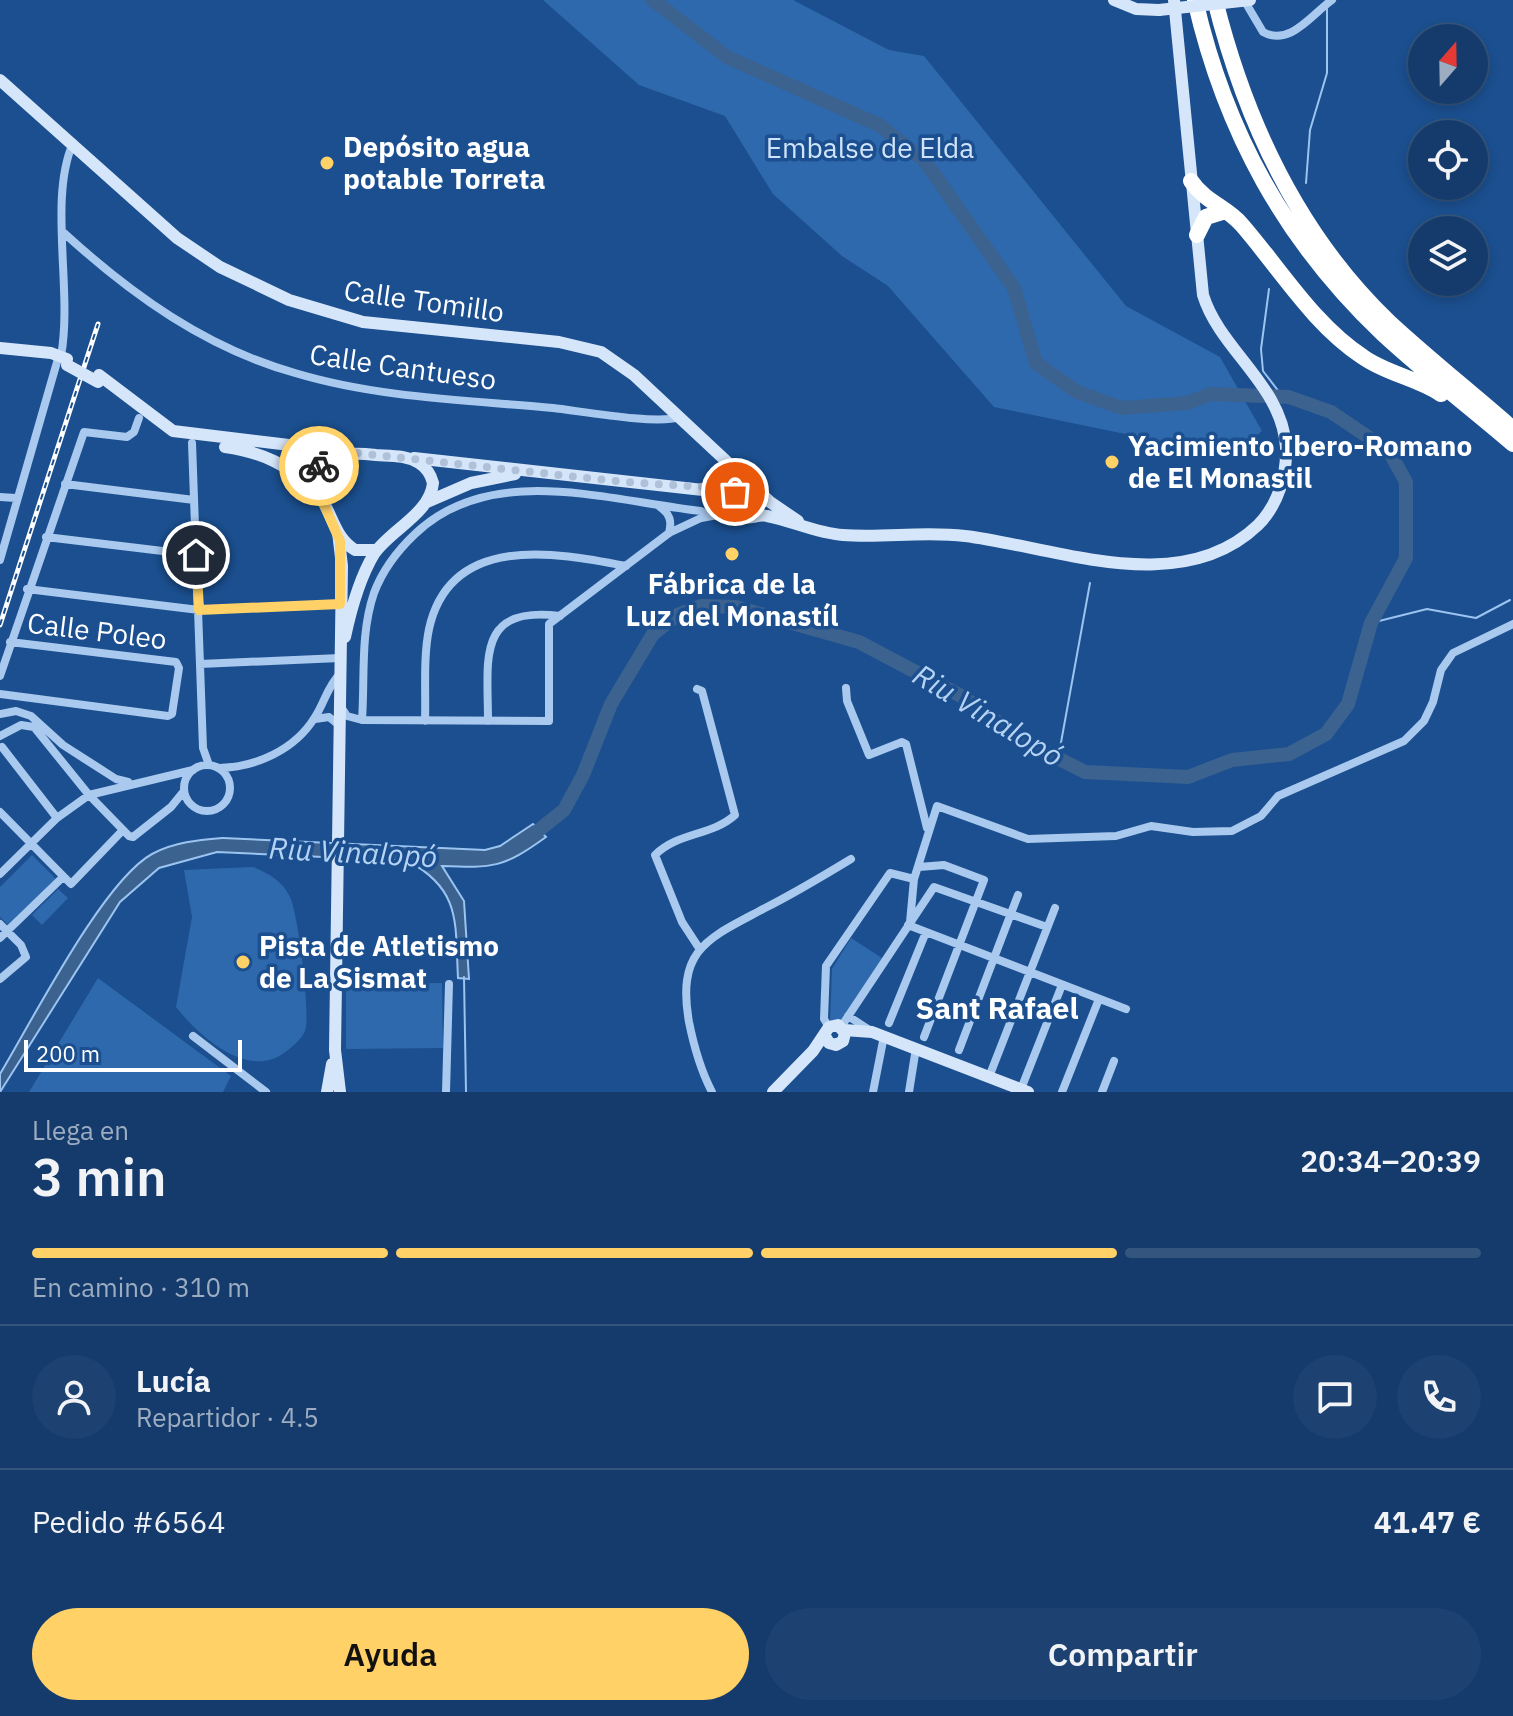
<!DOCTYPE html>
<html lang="es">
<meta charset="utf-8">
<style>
:root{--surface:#143b6b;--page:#1d4271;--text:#f1f3f6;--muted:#9dadc1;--line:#33557e;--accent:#ffd166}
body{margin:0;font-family:"IBM Plex Sans",sans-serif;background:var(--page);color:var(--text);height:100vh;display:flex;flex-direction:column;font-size:30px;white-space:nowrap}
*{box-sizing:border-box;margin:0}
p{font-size:26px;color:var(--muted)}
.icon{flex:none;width:44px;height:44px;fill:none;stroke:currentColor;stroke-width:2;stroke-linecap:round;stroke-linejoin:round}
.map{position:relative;height:1092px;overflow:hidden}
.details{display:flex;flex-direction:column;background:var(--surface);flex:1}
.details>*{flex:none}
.needle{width:52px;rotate:20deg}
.fabs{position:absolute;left:1408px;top:24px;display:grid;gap:16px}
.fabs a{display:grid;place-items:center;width:80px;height:80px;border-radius:50%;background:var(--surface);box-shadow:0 4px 12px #0003,0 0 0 2px var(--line);font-size:40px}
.scale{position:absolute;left:24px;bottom:20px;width:218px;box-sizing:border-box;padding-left:8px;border:4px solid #fff;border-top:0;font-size:22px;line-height:28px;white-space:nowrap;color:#fff;-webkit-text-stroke:6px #1b4f8f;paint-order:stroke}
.pin{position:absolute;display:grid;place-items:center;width:68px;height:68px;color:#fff;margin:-34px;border:4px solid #fff;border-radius:50%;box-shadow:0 2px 8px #0007}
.courier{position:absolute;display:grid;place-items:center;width:80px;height:80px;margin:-40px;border:6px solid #ffd166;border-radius:50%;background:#fff;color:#222;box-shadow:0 2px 10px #0007}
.summary em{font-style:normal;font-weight:600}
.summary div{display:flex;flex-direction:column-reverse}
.summary{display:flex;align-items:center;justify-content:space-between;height:136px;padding:0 32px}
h1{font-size:52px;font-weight:600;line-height:60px}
.bar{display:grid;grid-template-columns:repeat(4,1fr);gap:12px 8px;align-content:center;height:96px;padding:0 32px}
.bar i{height:10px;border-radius:6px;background:var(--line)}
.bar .current{background:var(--accent)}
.bar p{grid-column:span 4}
.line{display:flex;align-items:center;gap:20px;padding:0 32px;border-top:2px solid var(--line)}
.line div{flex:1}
.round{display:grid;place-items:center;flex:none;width:84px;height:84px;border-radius:42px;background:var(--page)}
.button{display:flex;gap:16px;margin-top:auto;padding:16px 32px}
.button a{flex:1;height:92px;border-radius:48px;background:var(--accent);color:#111;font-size:32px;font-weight:600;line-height:92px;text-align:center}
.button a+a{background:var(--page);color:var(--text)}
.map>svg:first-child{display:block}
.green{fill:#2e69ad}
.water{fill:#3c6290;stroke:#9cc4f0;stroke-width:2}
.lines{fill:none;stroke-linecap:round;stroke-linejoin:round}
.stream{stroke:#9cc4f0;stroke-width:2}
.river{stroke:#3c6290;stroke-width:14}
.street{stroke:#a9c9ee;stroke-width:8}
.secondary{stroke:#d6e6fa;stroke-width:12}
.highway{stroke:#fff;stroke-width:16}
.rail-casing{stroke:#fff;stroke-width:5}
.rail{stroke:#1b4f8f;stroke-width:2;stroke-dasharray:6;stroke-linecap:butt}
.secondary-bridge{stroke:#d6e6fa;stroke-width:12}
.done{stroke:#afc1d8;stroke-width:8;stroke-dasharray:0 14.4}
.route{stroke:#ffd166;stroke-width:10}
.poi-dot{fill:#ffd166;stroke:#1b4f8f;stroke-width:3}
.labels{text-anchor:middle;stroke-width:7;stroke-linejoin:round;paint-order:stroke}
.poi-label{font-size:28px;font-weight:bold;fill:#fff;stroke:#1b4f8f;text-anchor:start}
.park-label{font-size:28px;fill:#cfe3fa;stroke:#1b4f8f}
.street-label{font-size:28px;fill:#fff;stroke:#1b4f8f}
.water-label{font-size:30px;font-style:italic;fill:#b5d3f5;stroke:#1b4f8f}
.neighbourhood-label{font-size:30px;font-weight:bold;fill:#fff;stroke:#1b4f8f}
</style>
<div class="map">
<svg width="1513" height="1092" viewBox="0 0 1513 1092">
<rect width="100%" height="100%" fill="#1b4f8f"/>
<path class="green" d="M543 0H793L889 50 924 56 1126 306 1220 357 1262 431 1232 456 994 407 888 286 842 256 773 194 725 116 639 85Z
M32 855 56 879 9 926 0 917V887Z
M253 867C268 873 283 881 290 897 298 913 311 1015 305 1031 301 1040 292 1047 284 1053 247 1080 198 1035 176 1007L192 917 184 870Z
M58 889 68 898 42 925 32 915Z
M851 938 882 958 841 1022H830L832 969Z
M98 978 231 1076 223 1092H29Z
M442 983 443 1048 346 1049V984Z"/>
<path class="water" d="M533 824 546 837C503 868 494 868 442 866L464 901 469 979 458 978C455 924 462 890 408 861L217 852 159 868 120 902 0 1092V1074C32 1021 103 881 152 854 174 842 199 840 223 838L485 850 500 846Z"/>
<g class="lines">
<path class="stream" d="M1306 183 1310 130 1327 73V9
M1269 289 1261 349 1263 371 1283 397
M1371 623 1427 609 1476 618 1510 600
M1058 759 1090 583
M464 977 466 1092"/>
<path class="river" d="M524 842 564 810 583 775 611 704 653 634 677 615 701 606 736 607 859 642 965 698 1024 741 1085 772 1188 777 1232 760 1289 754 1326 734 1348 704 1371 623 1406 558V482L1389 451 1331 412 1289 397 1211 394 1187 403 1122 408 1077 392 1036 363 1014 288 924 160 879 125 727 57 653 0"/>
<path class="street" d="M1244 0 1263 32C1290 47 1312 14 1332 0
M64 233C132 295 206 348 295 373 378 398 467 400 553 408 580 411 658 425 679 417
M61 356C73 291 48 200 73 143
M192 443 203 748 209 765
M65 484 194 500
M0 497 16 498
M660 507C670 514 672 521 669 533
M46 537 196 555
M0 560 57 362
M27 589 199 610 340 604
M200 664 340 658
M0 676 84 432 127 437 134 432 139 418
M846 688 847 701 869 755 902 742 906 744 927 828
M697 689 702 691 735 815C712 836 678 832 655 855L682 922 699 948
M0 694 168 716 172 714 179 668 176 662 10 642
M341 707 347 716 362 720 549 721V624L669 533 701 518 735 512
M0 714 16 711 31 716 63 745 116 779 128 782
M315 719 329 717 340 726
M362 720C365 678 360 634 374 593 383 569 397 551 415 534 491 461 609 501 701 511L711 516
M425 721C426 692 423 658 429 629 450 533 555 552 626 566
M488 721C488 659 476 605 560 616
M0 736 21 725 34 727 89 795 129 836 133 837 171 807 184 791
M2 747 57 818
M184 788a23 23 0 1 1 46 0a23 23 0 1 1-46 0Z
M219 768C256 767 295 750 315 717 324 704 328 685 340 674
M0 812 71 884 123 830
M919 867 944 865 984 880 924 1037
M0 874 57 818 89 795 193 770
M910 922 914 879 937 806 1028 839 1116 836 1151 826 1193 832 1232 831 1261 816 1278 796 1404 741 1424 721 1433 702 1441 670 1453 653 1513 624
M0 924 21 945 26 957 0 979
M908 925 1126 1009
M0 938 63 877
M848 1016 871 1031
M889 1023 926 932
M829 1027 824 1019 826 966 890 873 914 879
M841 1027 934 887 1047 927
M193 1036 266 1092
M959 1050 1018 895
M989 1077 1055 908
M1021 1089 1062 985
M446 1092 449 984
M712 1092C700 1069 694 1047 689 1022 676 948 709 938 765 908 795 893 823 876 851 859
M873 1092 884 1036
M909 1092 916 1048
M1062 1092 1099 999
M1102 1092 1114 1061"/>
<path class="secondary" d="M1114 0 1136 9 1159 10
M0 80 177 238 220 267 289 300 363 322 559 342 601 352 634 375 770 502 798 521
M0 348 51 353 67 359
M99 375 173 431 339 451
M225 447C263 452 289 466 318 491
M414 458 703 490 732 502
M755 487H742L733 495V509L743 517C752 519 758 514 767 516 793 521 816 533 843 535 884 538 924 531 965 536 1055 547 1180 600 1258 525 1278 505 1287 475 1286 447 1282 385 1220 350 1203 295L1174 0
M427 502 471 483 515 474
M338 532 342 566 335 1050 340 1092
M345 637C351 609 359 579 374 554 390 530 430 514 433 483 431 475 427 468 419 463 406 455 391 456 376 455 331 450 301 458 327 509 335 525 339 540 355 550H376
M844 1030 872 1032 1028 1092
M327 1092 332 1064
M773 1092 813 1051 829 1027 838 1025 845 1033 843 1041 836 1045 829 1043 825 1036"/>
<path class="highway" d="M1195 0C1225 131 1285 241 1383 334 1425 373 1470 407 1513 444
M1215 0C1245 120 1298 235 1389 322 1429 359 1472 393 1513 429
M1191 181C1206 203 1227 207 1242 225 1281 270 1313 324 1363 357 1387 374 1417 378 1441 394
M1197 235 1206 217 1222 212"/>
<g class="rail-casing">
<path id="rail" d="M0 625 98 324"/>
</g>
<use href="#rail" class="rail"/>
<path class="secondary-bridge" d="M1159 10 1250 0
M67 365 98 382"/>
</g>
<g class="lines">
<path class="done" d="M319 466 329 457 348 452 624 482 738 489 735 492"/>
<path class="route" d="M196 555 199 610 340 604V541L318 491 319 466"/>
</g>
<g class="poi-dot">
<circle cx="327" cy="163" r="8"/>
<circle cx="1112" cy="462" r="8"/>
<circle cx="732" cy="554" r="8"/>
<circle cx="243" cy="962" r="8"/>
</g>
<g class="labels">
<g class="poi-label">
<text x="343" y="157">Depósito agua<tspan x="343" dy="32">potable Torreta</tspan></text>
<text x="1128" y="456">Yacimiento Ibero-Romano<tspan x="1128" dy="32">de El Monastil</tspan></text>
<text x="732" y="594" text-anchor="middle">Fábrica de la<tspan x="732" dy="32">Luz del Monastíl</tspan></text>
<text x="259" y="956">Pista de Atletismo<tspan x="259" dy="32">de La Sismat</tspan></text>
</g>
<g class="park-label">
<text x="870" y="158">Embalse de Elda</text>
</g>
<g class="street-label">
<text transform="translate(424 301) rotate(8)" y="10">Calle Tomillo</text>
<text transform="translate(403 367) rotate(8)" y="10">Calle Cantueso</text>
<text transform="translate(97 631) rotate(7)" y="10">Calle Poleo</text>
</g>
<g class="water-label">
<text transform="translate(988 716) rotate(31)" y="10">Riu Vinalopó</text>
<text transform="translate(353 853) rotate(3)" y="10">Riu Vinalopó</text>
</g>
<g class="neighbourhood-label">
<text x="997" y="1019">Sant Rafael</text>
</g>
</g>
</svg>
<div class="fabs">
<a><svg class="needle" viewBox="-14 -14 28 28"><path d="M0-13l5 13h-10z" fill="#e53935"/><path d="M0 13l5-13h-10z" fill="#9dadc1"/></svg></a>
<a><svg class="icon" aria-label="locate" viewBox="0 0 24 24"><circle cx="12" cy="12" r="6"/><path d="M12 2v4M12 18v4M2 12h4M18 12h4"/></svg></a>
<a><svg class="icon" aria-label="layers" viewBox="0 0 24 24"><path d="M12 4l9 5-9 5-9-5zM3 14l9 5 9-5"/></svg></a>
</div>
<div class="scale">200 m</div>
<div class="pin" style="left:735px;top:492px;background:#ea580c"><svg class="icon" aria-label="bag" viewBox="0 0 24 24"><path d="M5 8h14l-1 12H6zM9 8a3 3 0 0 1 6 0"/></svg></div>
<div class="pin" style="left:196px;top:555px;background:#1f2937"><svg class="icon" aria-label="home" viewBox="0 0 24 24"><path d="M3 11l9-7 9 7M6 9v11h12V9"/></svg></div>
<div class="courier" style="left:319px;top:466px"><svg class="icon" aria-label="bike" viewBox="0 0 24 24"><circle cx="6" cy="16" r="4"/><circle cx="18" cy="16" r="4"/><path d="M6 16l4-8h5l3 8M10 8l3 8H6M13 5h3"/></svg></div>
</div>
<section class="details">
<div class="summary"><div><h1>3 min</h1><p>Llega en</p></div><em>20:34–20:39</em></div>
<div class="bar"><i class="current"></i><i class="current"></i><i class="current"></i><i></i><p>En camino · 310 m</p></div>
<div class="line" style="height:144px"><a class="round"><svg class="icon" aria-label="person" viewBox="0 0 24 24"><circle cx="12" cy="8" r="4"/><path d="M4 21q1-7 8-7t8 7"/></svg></a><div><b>Lucía</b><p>Repartidor · 4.5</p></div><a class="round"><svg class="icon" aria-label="chat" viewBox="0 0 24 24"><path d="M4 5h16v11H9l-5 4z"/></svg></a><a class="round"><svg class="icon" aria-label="phone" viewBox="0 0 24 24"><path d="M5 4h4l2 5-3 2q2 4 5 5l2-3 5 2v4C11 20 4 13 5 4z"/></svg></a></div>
<div class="line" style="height:104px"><div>Pedido #6564</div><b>41.47 €</b></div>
<div class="button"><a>Ayuda</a><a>Compartir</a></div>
</section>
